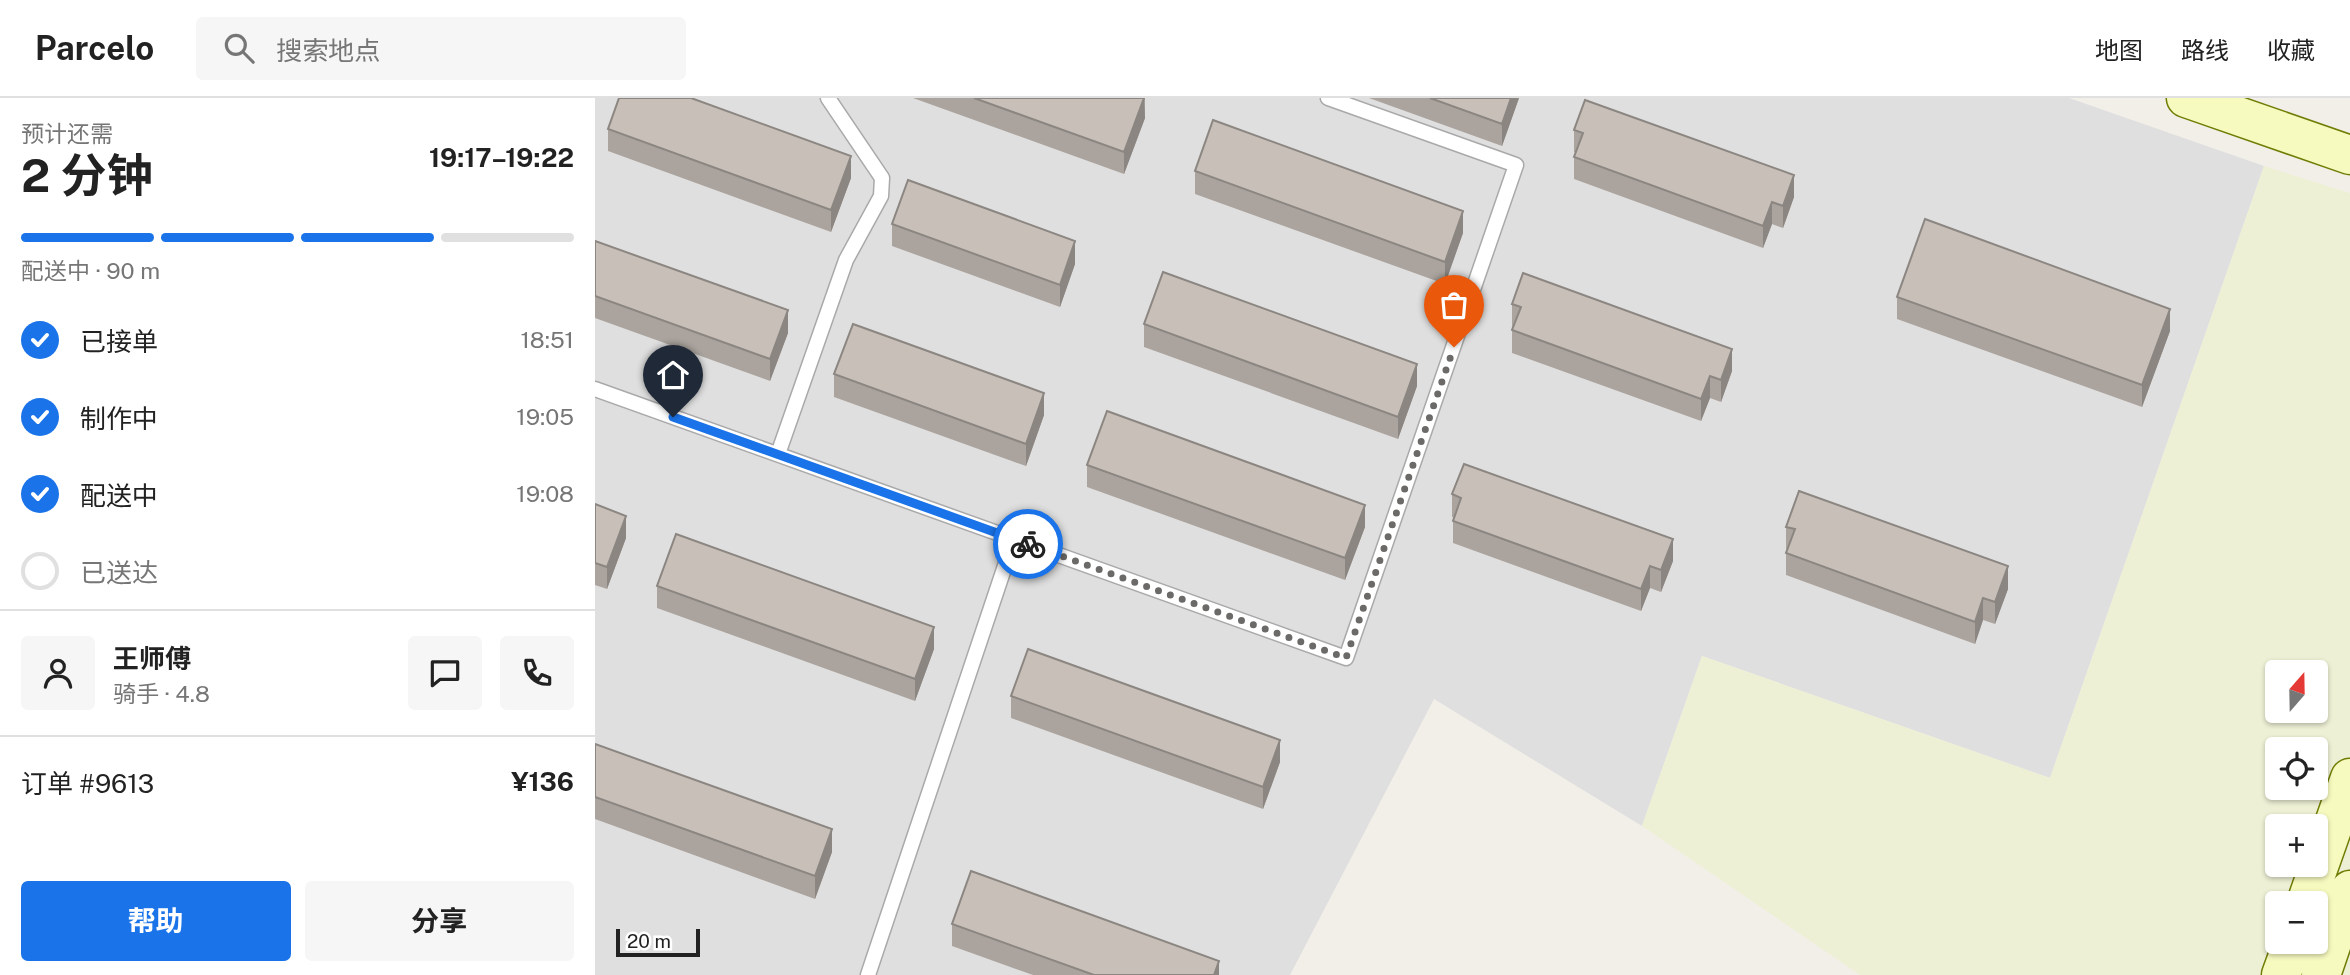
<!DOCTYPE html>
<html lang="zh">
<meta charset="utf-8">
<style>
:root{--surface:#fff;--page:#f6f6f6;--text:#222;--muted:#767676;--line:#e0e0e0;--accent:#1a73e8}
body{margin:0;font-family:"Public Sans","Noto Sans SC",sans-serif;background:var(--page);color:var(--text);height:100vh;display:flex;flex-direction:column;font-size:26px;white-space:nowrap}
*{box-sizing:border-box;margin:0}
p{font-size:23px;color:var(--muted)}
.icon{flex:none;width:38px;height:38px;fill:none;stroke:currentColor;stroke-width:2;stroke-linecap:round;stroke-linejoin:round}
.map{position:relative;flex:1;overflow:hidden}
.side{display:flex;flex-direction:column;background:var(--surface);width:595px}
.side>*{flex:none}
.needle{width:46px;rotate:20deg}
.buttons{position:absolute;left:1670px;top:562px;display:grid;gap:14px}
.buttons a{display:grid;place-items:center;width:63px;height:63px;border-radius:7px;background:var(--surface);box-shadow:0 2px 5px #0004;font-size:35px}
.scale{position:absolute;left:21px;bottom:18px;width:84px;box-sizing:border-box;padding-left:7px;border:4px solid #222;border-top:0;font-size:19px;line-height:24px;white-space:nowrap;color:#222;-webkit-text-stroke:5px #fff;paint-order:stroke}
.pin{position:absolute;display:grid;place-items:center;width:60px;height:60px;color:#fff;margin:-72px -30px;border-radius:50% 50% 50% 0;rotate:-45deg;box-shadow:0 0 7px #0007}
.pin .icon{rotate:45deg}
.courier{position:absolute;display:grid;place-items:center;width:70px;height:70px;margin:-35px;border:5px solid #1a73e8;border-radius:50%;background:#fff;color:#222;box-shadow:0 2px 9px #0007}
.head em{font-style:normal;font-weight:700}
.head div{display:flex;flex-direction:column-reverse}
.head{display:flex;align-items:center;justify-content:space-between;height:119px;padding:0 21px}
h1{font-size:46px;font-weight:700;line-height:52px}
.bar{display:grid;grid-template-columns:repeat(4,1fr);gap:10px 7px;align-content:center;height:84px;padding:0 21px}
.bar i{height:9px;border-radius:5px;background:var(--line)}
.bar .active{background:var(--accent)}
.bar p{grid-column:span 4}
.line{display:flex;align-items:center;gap:18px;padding:0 21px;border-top:2px solid var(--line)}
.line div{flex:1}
.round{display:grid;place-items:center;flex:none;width:74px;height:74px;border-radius:7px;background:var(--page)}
ol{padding:0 21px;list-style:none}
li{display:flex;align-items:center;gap:21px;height:77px}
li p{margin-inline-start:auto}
li .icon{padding:7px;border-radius:50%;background:var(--accent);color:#fff;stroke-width:4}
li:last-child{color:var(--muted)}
li i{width:38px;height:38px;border:4px solid var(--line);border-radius:50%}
.primary-button{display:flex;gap:14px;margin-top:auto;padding:14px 21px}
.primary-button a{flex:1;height:80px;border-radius:7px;background:var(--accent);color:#fff;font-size:28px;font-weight:700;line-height:80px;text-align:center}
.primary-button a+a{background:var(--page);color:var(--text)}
header{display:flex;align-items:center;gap:42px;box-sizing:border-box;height:98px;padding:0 35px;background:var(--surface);border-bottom:2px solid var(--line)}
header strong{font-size:33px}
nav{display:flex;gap:38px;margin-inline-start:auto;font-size:24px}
.search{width:490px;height:63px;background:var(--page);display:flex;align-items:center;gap:18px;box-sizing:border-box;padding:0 24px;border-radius:7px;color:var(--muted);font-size:26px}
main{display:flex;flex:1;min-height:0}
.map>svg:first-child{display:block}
.residential{fill:#e0dfdf}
.farmland{fill:#eef0d5;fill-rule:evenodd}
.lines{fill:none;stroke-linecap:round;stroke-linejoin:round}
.lane-casing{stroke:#a9a9a9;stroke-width:17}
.secondary-casing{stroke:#707d05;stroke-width:41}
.lane{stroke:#fff;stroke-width:14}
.secondary{stroke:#f7fabf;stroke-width:38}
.wall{fill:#aba49e}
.shaded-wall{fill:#8b8681}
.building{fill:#c7bfb8;stroke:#8b8681;stroke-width:2}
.done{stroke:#6b6a68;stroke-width:7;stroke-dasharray:0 12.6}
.route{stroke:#1a73e8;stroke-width:9}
</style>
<header>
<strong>Parcelo</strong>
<div class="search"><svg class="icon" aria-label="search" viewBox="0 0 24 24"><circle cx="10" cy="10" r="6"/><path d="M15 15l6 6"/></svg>搜索地点</div>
<nav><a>地图</a><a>路线</a><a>收藏</a></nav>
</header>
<main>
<section class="side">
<div class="head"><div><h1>2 分钟</h1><p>预计还需</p></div><em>19:17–19:22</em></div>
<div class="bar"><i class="active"></i><i class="active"></i><i class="active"></i><i></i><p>配送中 · 90 m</p></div>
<ol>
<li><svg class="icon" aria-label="check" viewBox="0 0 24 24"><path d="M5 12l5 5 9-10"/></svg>已接单<p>18:51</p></li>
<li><svg class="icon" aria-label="check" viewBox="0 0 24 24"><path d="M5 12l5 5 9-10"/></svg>制作中<p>19:05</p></li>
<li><svg class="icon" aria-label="check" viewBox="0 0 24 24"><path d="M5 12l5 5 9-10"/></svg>配送中<p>19:08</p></li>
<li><i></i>已送达</li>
</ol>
<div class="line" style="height:126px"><a class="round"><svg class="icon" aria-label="person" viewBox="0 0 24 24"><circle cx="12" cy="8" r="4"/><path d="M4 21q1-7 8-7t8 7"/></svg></a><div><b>王师傅</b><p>骑手 · 4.8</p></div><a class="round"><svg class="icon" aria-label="chat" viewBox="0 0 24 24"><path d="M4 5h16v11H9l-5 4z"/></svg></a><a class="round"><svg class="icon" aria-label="phone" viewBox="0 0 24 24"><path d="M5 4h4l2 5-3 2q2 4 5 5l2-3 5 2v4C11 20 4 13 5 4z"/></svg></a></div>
<div class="line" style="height:91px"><div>订单 #9613</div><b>¥136</b></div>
<div class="primary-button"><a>帮助</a><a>分享</a></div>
</section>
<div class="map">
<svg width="1755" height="877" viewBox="0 0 1755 877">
<rect width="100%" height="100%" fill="#f2efe9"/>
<path class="residential" d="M0 0H1474L1669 68 1455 680 1107 558 1047 728 839 601 695 877H0Z"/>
<path class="farmland" d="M1669 68 1755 95V877H1265L1047 728 1107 558 1455 680ZM1682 574H1720V612H1682ZM1682 651H1720V690H1682ZM1682 728H1720V766H1682ZM1682 805H1720V844H1682Z"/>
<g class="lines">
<g class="lane-casing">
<path id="lane" d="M0 291 751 560 921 67 733 0
M183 356 251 162 286 98 287 80 233 0
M273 877 419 441"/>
</g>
<g class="secondary-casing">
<path id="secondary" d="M1591 0 1755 57
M1711 805 1755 680
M1686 877 1698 844
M1726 877 1755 792"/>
</g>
<use href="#lane" class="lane"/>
<use href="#secondary" class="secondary"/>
</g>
<path class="wall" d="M318 0H550V20L529 76Z
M774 0H924L907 48Z
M13 31 256 80 236 134 13 53Z
M979 32 1199 99 1188 130 1177 126 1168 150 979 81V59L981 55 979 54Z
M600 73 868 135 850 186 600 96Z
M297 126 480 166 465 209 297 148Z
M0 143 193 235 175 283 0 220Z
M1302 199 1575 233 1547 309 1302 221Z
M917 206 1137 273 1126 304 1115 300 1106 323 917 255V232L919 229 917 228Z
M549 226 822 288 803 341 549 249Z
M239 276 449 317 431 368 239 299Z
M492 367 770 429 750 482 492 389Z
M857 396 1078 463 1066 494 1055 490 1046 513 858 445V423L859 419H857Z
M0 406 31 440 12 491 0 487Z
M1191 429 1413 491 1400 526 1388 522 1380 546 1191 477V455L1193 451H1191Z
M62 488 339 551 320 603 62 510Z
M416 598 685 664 668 711 416 620Z
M0 646 237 754 220 801 0 721Z
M357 826 624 877H438L357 848Z"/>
<path class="shaded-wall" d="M549 0 550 20 529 76V54Z
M916 0H924L907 48V26Z
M256 58V80L236 134V112Z
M1199 77V99L1188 130V108Z
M1177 104V126L1168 150V128Z
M868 113V135L850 186V164Z
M480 143V166L465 209V187Z
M1575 211V233L1547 309V287Z
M193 212V235L175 283V261Z
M1137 251V273L1126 304V282Z
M822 266V288L803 341V319Z
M1115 278V300L1106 323V301Z
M449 295V317L431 368V346Z
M770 407V429L750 482V460Z
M31 418V440L12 491V469Z
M1078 441V463L1066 494V472Z
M1055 468V490L1046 513V491Z
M1413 468V491L1400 526V504Z
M1388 500V522L1380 546V524Z
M339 529V551L320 603V581Z
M685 642V664L668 711V689Z
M237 731V754L220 801V778Z
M624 863V877H619Z"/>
<path class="building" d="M24 0H96L256 58 236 112 13 31Z
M379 0H549L529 54Z
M835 0H916L907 26Z
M990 2 1199 77 1188 108 1177 104 1168 128 979 59 988 35 979 32Z
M618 22 868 113 850 164 600 73Z
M313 82 480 143 465 187 297 126Z
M1330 121 1575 211 1547 287 1302 199Z
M0 143 193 212 175 261 0 198Z
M568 174 822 266 803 319 549 226Z
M928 175 1137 251 1126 282 1115 278 1106 301 917 232 926 209 917 206Z
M258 226 449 295 431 346 239 276Z
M512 313 770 407 750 460 492 367Z
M869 366 1078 441 1066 472 1055 468 1046 491 858 423 866 400 857 396Z
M1204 393 1413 468 1400 504 1388 500 1380 524 1191 455 1200 431 1191 429Z
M0 406 31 418 12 469 0 465Z
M81 436 339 529 320 581 62 488Z
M433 551 685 642 668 689 416 598Z
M0 646 237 731 220 778 0 699Z
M376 773 624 863 619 877H499L357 826Z"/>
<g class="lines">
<path class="done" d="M433 446 751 560 859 249"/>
<path class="route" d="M78 319 433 446"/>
</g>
</svg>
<div class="buttons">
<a><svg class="needle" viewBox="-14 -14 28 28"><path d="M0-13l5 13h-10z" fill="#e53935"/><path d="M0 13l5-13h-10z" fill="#767676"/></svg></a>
<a><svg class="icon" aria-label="locate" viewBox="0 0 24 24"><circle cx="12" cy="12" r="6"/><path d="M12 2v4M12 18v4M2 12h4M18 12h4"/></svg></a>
<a>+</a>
<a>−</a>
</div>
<div class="scale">20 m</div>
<div class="pin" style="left:859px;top:249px;background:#ea580c"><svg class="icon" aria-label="bag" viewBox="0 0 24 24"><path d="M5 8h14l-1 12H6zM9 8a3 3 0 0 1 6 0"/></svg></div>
<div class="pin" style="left:78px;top:319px;background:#1f2937"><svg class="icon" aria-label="home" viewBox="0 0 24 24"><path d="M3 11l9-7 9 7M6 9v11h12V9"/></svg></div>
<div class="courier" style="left:433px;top:446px"><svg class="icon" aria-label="bike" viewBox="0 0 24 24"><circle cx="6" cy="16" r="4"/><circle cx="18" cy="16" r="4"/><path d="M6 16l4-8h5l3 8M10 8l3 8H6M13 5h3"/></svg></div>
</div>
</main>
